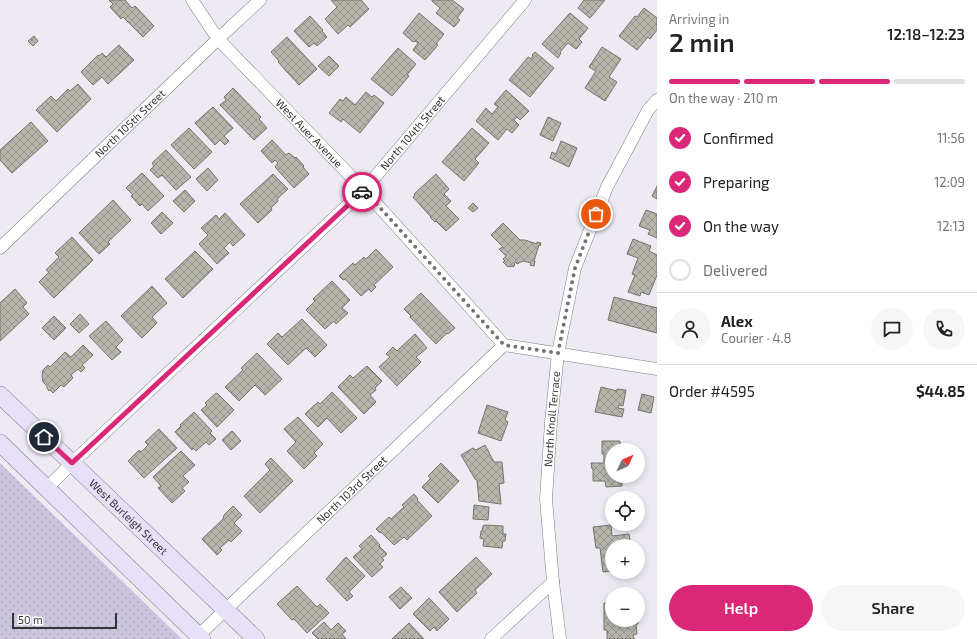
<!DOCTYPE html>
<meta charset="utf-8">
<style>
:root{--surface:#fff;--page:#f6f6f6;--text:#222;--muted:#767676;--line:#e0e0e0;--accent:#db2777}
body{margin:0;font-family:"Exo 2",sans-serif;background:var(--page);color:var(--text);height:100vh;display:flex;flex-direction:column;font-size:15px;white-space:nowrap}
*{box-sizing:border-box;margin:0}
p{font-size:13px;color:var(--muted)}
.icon{flex:none;width:22px;height:22px;fill:none;stroke:currentColor;stroke-width:2;stroke-linecap:round;stroke-linejoin:round}
.map{position:relative;flex:1;overflow:hidden}
.details{display:flex;flex-direction:column;background:var(--surface);width:320px}
.details>*{flex:none}
.needle{width:26px;rotate:46deg}
.tools{position:absolute;left:605px;top:443px;display:grid;gap:8px}
.tools a{display:grid;place-items:center;width:40px;height:40px;border-radius:50%;background:var(--surface);box-shadow:0 2px 6px #0003;font-size:20px}
.scale{position:absolute;left:12px;bottom:10px;width:105px;box-sizing:border-box;padding-left:4px;border:2px solid #333236;border-top:0;font-size:11px;line-height:14px;white-space:nowrap;color:#333236;-webkit-text-stroke:3px #fff;paint-order:stroke}
.pin{position:absolute;display:grid;place-items:center;width:34px;height:34px;color:#fff;margin:-17px;border:2px solid #fff;border-radius:50%;box-shadow:0 1px 4px #0007}
.courier{position:absolute;display:grid;place-items:center;width:40px;height:40px;margin:-20px;border:3px solid #db2777;border-radius:50%;background:#fff;color:#222;box-shadow:0 1px 5px #0007}
.overview em{font-style:normal;font-weight:600}
.overview div{display:flex;flex-direction:column-reverse}
.overview{display:flex;align-items:center;justify-content:space-between;height:68px;padding:0 12px}
h1{font-size:26px;font-weight:600;line-height:30px}
.bar{display:grid;grid-template-columns:repeat(4,1fr);gap:6px 4px;align-content:center;height:48px;padding:0 12px}
.bar i{height:5px;border-radius:3px;background:var(--line)}
.bar .current{background:var(--accent)}
.bar p{grid-column:span 4}
.line{display:flex;align-items:center;gap:10px;padding:0 12px;border-top:1px solid var(--line)}
.line div{flex:1}
.round{display:grid;place-items:center;flex:none;width:42px;height:42px;border-radius:21px;background:var(--page)}
ol{padding:0 12px;list-style:none}
li{display:flex;align-items:center;gap:12px;height:44px}
li p{margin-inline-start:auto}
li .icon{padding:4px;border-radius:50%;background:var(--accent);color:#fff;stroke-width:4}
li:last-child{color:var(--muted)}
li i{width:22px;height:22px;border:2px solid var(--line);border-radius:50%}
.cta{display:flex;gap:8px;margin-top:auto;padding:8px 12px}
.cta a{flex:1;height:46px;border-radius:24px;background:var(--accent);color:#fff;font-size:16px;font-weight:600;line-height:46px;text-align:center}
.cta a+a{background:var(--page);color:var(--text)}
main{display:flex;flex:1;min-height:0}
.map>svg:first-child{display:block}
.grass{fill:url(#grass-dots)}
.building{fill:url(#building-cross-hatch);stroke:#73736a}
.lines{fill:none;stroke-linecap:round;stroke-linejoin:round}
.street-casing{stroke:#7e7c84;stroke-width:13}
.secondary-casing{stroke:#7e7c84;stroke-width:18}
.street{stroke:#fff;stroke-width:12}
.secondary{stroke:#e7e0f8;stroke-width:17}
.done{stroke:#747278;stroke-width:4;stroke-dasharray:0 7.2}
.route{stroke:#db2777;stroke-width:5}
.labels{text-anchor:middle;stroke-width:3.5;stroke-linejoin:round;paint-order:stroke}
.street-label{font-size:11px;fill:#333236;stroke:#fff}
</style>
<main>
<div class="map">
<svg width="657" height="639" viewBox="0 0 657 639">
<defs>
<pattern id="grass-dots" width="8" height="8" patternUnits="userSpaceOnUse"><rect width="8" height="8" fill="#cbc4de"/><path d="M2 2h.1M6 6h.1" fill="none" stroke="#afa9bf" stroke-width="1.8" stroke-linecap="round"/></pattern>
<pattern id="building-cross-hatch" width="8" height="8" patternUnits="userSpaceOnUse"><rect width="8" height="8" fill="#b6b6ad"/><path d="M0 0l8 8M0 8l8-8" fill="none" stroke="#95958e"/></pattern>
</defs>
<rect width="100%" height="100%" fill="#edeaf4"/>
<path class="grass" d="M0 463 182 639H0Z"/>
<path class="building" d="M109 0H125L132 8 135 6 154 26 143 37 123 17 121 19 110 7 113 4Z
M331 0H361L369 9 350 27 348 25 338 34 325 19 337 7Z
M432 0H452L464 9 457 18 460 20 454 27 436 13 440 8 432 1Z
M584 0H605L590 18 578 8Z
M644 8 657 18V30L650 39 648 37 637 50 619 36 635 16 637 17Z
M419 13 444 34 436 44 438 45 425 60 413 50 418 43 415 41 413 42 403 33Z
M570 13 588 28 579 39 582 42 576 49 568 43 560 52 561 53 558 58 542 44Z
M310 16 323 30 322 31 327 37 317 46 314 43 309 47 294 31Z
M34 36 38 41 33 46 28 41Z
M287 37 317 69 299 85 278 62 279 61 271 52Z
M119 45 134 60 108 84 102 77 93 85 81 72 98 55 99 56 102 53 106 57Z
M602 47 621 59 609 77 617 82 605 101 585 88 596 71 589 67Z
M398 48 416 64 407 75 409 76 392 96 371 79Z
M535 52 554 68 530 97 509 80 528 57 531 59 533 56 532 55Z
M329 56 339 66 329 76 318 66Z
M78 84 91 99 57 132 36 110 51 96 56 101 68 89 70 91Z
M233 88 261 117 259 119 267 128 254 140 220 105 226 100 224 97Z
M506 90 529 111 520 120 517 117 514 120 519 125 512 133 507 129 498 140 476 121 486 108 492 114 498 107 494 104Z
M366 92 372 97 374 95 384 103 360 133 343 119 341 122 329 113 340 99 343 101 346 97 355 105Z
M213 107 233 128 224 136 229 141 225 145 220 140 215 145 195 123Z
M548 117 561 123 553 141 540 135Z
M31 122 48 141 12 173 0 160V150Z
M189 128 212 152 194 169 171 145Z
M472 128 489 143 475 159 479 163 464 181 442 162Z
M272 140 286 155 289 153 295 158 296 157 304 166 303 167 309 174 294 188 275 167 278 163 275 160 272 163 261 151Z
M561 141 577 148 569 167 550 158 552 152 556 154Z
M166 150 191 177 176 190 162 175 158 178 150 170 154 166 152 163Z
M208 168 218 180 207 191 196 179Z
M142 173 164 196 148 211 142 204 140 206 131 196 133 195 126 188Z
M273 174 288 189 277 199 278 201 271 208 272 210 258 223 240 204Z
M436 174 449 189 444 194 451 201 446 206 459 219 446 231 436 221 435 222 430 217H431L413 197 415 195 414 194Z
M657 186V199L652 196Z
M185 190 195 201 184 212 173 201Z
M113 200 131 220 108 242 110 244 99 254 79 233Z
M473 203 478 208 473 212 468 208Z
M646 210 657 214V238L648 234 650 230 639 226Z
M162 212 173 223 161 234 151 223Z
M225 213 245 235 233 246 230 242 224 248 229 253 217 264 199 244 208 235 201 228 216 215 219 219Z
M503 223 520 240H525L537 244V242L541 243 540 246 539 245 534 261H535L534 266 530 265 531 263 523 261 517 264 516 262 514 264 515 265 513 267 512 266 510 267 509 266 508 267 503 262 505 261 503 259 506 256 499 249 503 247 491 235Z
M72 237 93 260 54 298 39 282 49 272 46 270 59 257 55 253Z
M633 239 651 246 649 251 657 255V275L649 295 641 292 640 296 628 292 635 275 632 274 638 258 627 254Z
M376 249 393 267 374 285 376 287 371 292 369 289 361 296 345 279 343 280 339 276 353 263 355 265 364 257 366 259Z
M195 251 213 269 183 298 165 279Z
M332 281 350 300 342 308 348 313 336 324 334 321 325 329 306 310 315 301 313 299Z
M152 286 167 303 152 317 157 323 142 338 121 316Z
M15 289 27 303 23 307 29 314 0 341V303Z
M421 293 455 328 448 334 447 333 436 344 410 317 411 316 404 309Z
M614 297 657 308V333L608 320Z
M80 314 89 324 79 333 70 324Z
M54 316 66 328 54 340 42 328Z
M302 319 327 345 315 357 306 348 288 365 267 344 278 333 282 337Z
M106 321 123 340 116 347 121 352 112 360 89 336Z
M415 334 427 348 416 357 421 362 397 386 379 367 390 357 386 354 393 347 397 351Z
M83 345 93 355 82 365 85 368 81 372 78 369 71 375 73 378 64 387 61 385 53 393 50 390 49 391 47 388V386L43 382 42 376 43 370 48 365 50 367 65 352 71 357Z
M257 353 282 379 265 395 255 385 239 401 225 387 243 370 241 368Z
M367 366 382 381 375 388 376 390 370 395 376 402 364 414 338 387 350 375 353 378Z
M601 387 617 391V389L626 390 623 406 619 405 618 408 624 409 622 417 595 412Z
M332 392 357 418 341 433 327 418 318 427 305 414 318 402 320 404Z
M216 393 218 394 234 410 217 427 201 410 207 405 205 403Z
M642 394 654 397 651 413 638 410Z
M487 405 508 412 505 420 508 422 501 441 478 433Z
M194 412 212 431 210 433 216 439 209 445 206 442 196 451 193 448 192 450 175 432 181 426 180 425Z
M298 417 323 444 314 453 317 456 304 469 287 451 296 442 284 429Z
M159 429 177 448 144 478 128 461 139 450 141 452 148 445 145 442Z
M232 431 241 441 231 450 222 440Z
M602 441H620L621 450H612V476H622V486L606 487 605 481H593V468L592 469 591 463H604V454H602Z
M485 445 494 462H502L504 483 499 484 501 504 479 501 477 480 475 479 461 455 473 448 476 450Z
M181 451 195 465 183 476 189 482 182 488 185 491 172 503 158 488 161 486 153 477Z
M271 458 293 481 260 513 244 496 270 470 265 464Z
M441 463 459 481 438 503 422 487 431 478 428 476Z
M414 494 418 499 417 500 432 516 407 540 404 537 394 545 381 532 380 533 376 529 389 517 391 519 404 507 402 505Z
M474 505 489 507 488 520 473 519Z
M233 506 242 515 234 523 242 531 231 542 229 540 220 548 222 550 217 555 202 539 223 519 224 515Z
M484 525 503 526V534H506L505 541H503L502 548 483 546 484 539 480 538 481 531H482L483 526Z
M611 525 612 536 629 534 631 546H612V571L603 572 600 548H596L593 527Z
M371 535 380 545 379 546 387 554 382 558 384 560 380 564 383 567 372 577 353 557 362 549 359 546Z
M346 557 365 576 349 592 353 596 347 601 326 579Z
M476 557 492 574 475 590 477 593 457 612 439 592Z
M297 586 317 607 320 604 329 613 307 633 294 619 292 620 277 604Z
M401 587 412 598 400 609 389 597Z
M429 598 449 619 437 631 434 627 430 631 413 614Z
M604 603H609V605H612V620H638V624H636L637 634 633 635 634 639H607V630H604Z
M324 622 331 630 338 623 346 631 342 634 346 639H318L312 633Z
M409 623 424 639H392Z"/>
<g class="lines">
<g class="street-casing">
<g id="street">
<path id="s1" d="M192 0 218 39 364 190 504 345 657 369"/>
<path id="s2" d="M0 248 218 39 260 0"/>
<path id="s3" d="M47 488 72 463 364 190 525 0"/>
<path id="s4" d="M198 636 504 345"/>
<path d="M491 639 553 582"/>
<path id="s5" d="M560 639 553 582 546 499 551 422 558 353 575 268 607 187 648 110 657 100"/>
</g>
</g>
<g class="secondary-casing">
<g id="secondary">
<path id="s6" d="M0 395 72 463 256 639"/>
<path d="M0 443 202 639"/>
</g>
</g>
<use href="#street" class="street"/>
<use href="#secondary" class="secondary"/>
</g>
<g class="lines">
<path class="done" d="M362 192 364 190 504 345 558 353 575 268 596 214"/>
<path class="route" d="M44 437 72 463 362 192"/>
</g>
<g class="labels">
<g class="street-label">
<text dy="4" stroke="none"><textPath href="#s2" startOffset="180">North 105th Street</textPath></text>
<text dy="4" stroke="none"><textPath href="#s1" startOffset="178">West Auer Avenue</textPath></text>
<text dy="4" stroke="none"><textPath href="#s3" startOffset="510">North 104th Street</textPath></text>
<text dy="4" stroke="none"><textPath href="#s5" startOffset="221">North Knoll Terrace</textPath></text>
<text dy="4" stroke="none"><textPath href="#s4" startOffset="212">North 103rd Street</textPath></text>
<text dy="4" stroke="none"><textPath href="#s6" startOffset="177">West Burleigh Street</textPath></text>
</g>
</g>
</svg>
<div class="tools">
<a><svg class="needle" viewBox="-14 -14 28 28"><path d="M0-13l5 13h-10z" fill="#e53935"/><path d="M0 13l5-13h-10z" fill="#767676"/></svg></a>
<a><svg class="icon" aria-label="locate" viewBox="0 0 24 24"><circle cx="12" cy="12" r="6"/><path d="M12 2v4M12 18v4M2 12h4M18 12h4"/></svg></a>
<a>+</a>
<a>−</a>
</div>
<div class="scale">50 m</div>
<div class="pin" style="left:596px;top:214px;background:#ea580c"><svg class="icon" aria-label="bag" viewBox="0 0 24 24"><path d="M5 8h14l-1 12H6zM9 8a3 3 0 0 1 6 0"/></svg></div>
<div class="pin" style="left:44px;top:437px;background:#1f2937"><svg class="icon" aria-label="home" viewBox="0 0 24 24"><path d="M3 11l9-7 9 7M6 9v11h12V9"/></svg></div>
<div class="courier" style="left:362px;top:192px"><svg class="icon" aria-label="car" viewBox="0 0 24 24"><path d="M5 17H2v-5l4-1 3-4h7l3 4 3 1v5h-3M9 17h6M6 11h13"/><circle cx="7" cy="17" r="2"/><circle cx="17" cy="17" r="2"/></svg></div>
</div>
<section class="details">
<div class="overview"><div><h1>2 min</h1><p>Arriving in</p></div><em>12:18–12:23</em></div>
<div class="bar"><i class="current"></i><i class="current"></i><i class="current"></i><i></i><p>On the way · 210 m</p></div>
<ol>
<li><svg class="icon" aria-label="check" viewBox="0 0 24 24"><path d="M5 12l5 5 9-10"/></svg>Confirmed<p>11:56</p></li>
<li><svg class="icon" aria-label="check" viewBox="0 0 24 24"><path d="M5 12l5 5 9-10"/></svg>Preparing<p>12:09</p></li>
<li><svg class="icon" aria-label="check" viewBox="0 0 24 24"><path d="M5 12l5 5 9-10"/></svg>On the way<p>12:13</p></li>
<li><i></i>Delivered</li>
</ol>
<div class="line" style="height:72px"><a class="round"><svg class="icon" aria-label="person" viewBox="0 0 24 24"><circle cx="12" cy="8" r="4"/><path d="M4 21q1-7 8-7t8 7"/></svg></a><div><b>Alex</b><p>Courier · 4.8</p></div><a class="round"><svg class="icon" aria-label="chat" viewBox="0 0 24 24"><path d="M4 5h16v11H9l-5 4z"/></svg></a><a class="round"><svg class="icon" aria-label="phone" viewBox="0 0 24 24"><path d="M5 4h4l2 5-3 2q2 4 5 5l2-3 5 2v4C11 20 4 13 5 4z"/></svg></a></div>
<div class="line" style="height:52px"><div>Order #4595</div><b>$44.85</b></div>
<div class="cta"><a>Help</a><a>Share</a></div>
</section>
</main>
